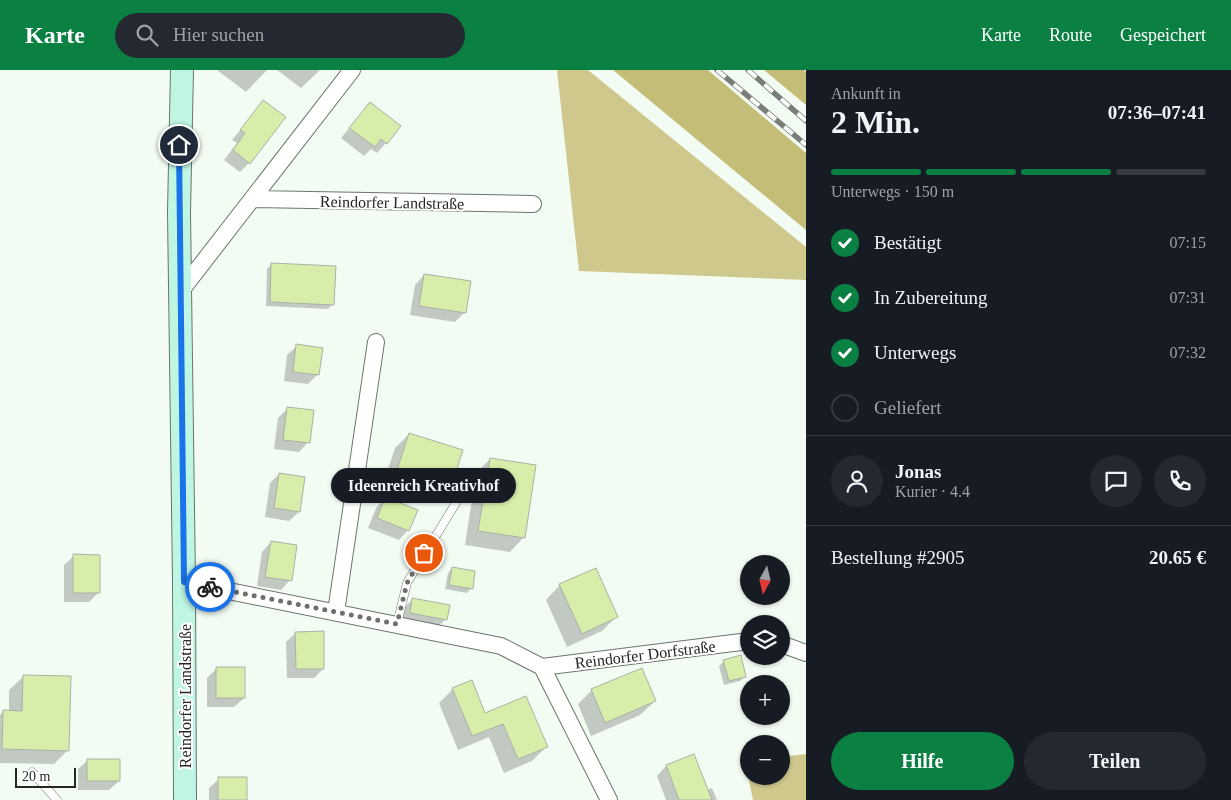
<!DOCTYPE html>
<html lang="de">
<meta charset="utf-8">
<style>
:root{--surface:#171b24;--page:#242831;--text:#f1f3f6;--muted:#9ea1a6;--line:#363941;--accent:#0b8043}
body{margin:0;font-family:Georgia,serif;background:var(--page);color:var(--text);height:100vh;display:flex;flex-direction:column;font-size:19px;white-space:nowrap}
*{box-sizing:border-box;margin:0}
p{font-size:16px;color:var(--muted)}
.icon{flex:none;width:28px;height:28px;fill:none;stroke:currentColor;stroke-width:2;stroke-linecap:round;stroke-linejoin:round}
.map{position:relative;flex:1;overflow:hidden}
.details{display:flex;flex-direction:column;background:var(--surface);width:425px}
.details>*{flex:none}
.needle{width:32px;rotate:188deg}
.controls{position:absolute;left:740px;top:485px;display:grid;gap:10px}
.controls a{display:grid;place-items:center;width:50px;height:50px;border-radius:50%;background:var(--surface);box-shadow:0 1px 4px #0004;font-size:25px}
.scale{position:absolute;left:15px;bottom:12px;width:61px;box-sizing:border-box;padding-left:5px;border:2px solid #232623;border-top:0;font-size:14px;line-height:18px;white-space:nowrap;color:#232623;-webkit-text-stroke:4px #fff;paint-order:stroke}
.pin{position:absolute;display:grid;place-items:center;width:42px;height:42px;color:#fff;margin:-21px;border:2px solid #fff;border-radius:50%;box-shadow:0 1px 5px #0007}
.courier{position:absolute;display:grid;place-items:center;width:50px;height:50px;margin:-25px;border:4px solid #1a73e8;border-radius:50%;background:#fff;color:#222;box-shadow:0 1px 6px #0007}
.bubble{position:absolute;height:35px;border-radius:18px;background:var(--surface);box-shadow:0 1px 4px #0004;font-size:16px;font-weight:800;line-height:35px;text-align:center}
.overview em{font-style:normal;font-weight:800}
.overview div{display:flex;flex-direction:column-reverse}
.overview{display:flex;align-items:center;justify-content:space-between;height:85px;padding:0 25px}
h1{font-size:32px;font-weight:800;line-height:38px}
.bar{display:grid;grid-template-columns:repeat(4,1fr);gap:8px 5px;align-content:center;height:60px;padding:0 25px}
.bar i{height:6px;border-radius:4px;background:var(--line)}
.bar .selected{background:var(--accent)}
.bar p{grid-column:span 4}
.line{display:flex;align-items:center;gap:12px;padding:0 25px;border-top:1px solid var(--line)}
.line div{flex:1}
.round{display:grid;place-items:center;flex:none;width:52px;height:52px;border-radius:26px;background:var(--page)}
ol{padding:0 25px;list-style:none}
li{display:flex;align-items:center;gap:15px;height:55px}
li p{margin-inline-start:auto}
li .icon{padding:5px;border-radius:50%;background:var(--accent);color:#fff;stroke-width:4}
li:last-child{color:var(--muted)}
li i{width:28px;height:28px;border:2px solid var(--line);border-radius:50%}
.button{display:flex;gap:10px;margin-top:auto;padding:10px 25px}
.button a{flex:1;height:58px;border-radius:30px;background:var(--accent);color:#fff;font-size:20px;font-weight:800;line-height:58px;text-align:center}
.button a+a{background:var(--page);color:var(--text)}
header{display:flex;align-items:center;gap:30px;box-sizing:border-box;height:70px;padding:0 25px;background:var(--accent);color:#fff}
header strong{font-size:24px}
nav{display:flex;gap:28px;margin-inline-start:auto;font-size:18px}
.search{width:350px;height:45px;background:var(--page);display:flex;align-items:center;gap:12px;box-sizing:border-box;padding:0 18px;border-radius:28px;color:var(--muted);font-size:19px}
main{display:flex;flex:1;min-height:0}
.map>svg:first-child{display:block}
.green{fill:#cec88d}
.forest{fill:#c4bd78}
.shadow{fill:#0003}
.building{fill:#d7eeab;stroke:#acb0a6}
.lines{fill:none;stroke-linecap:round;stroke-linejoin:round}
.lane-casing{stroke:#6c746c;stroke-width:9}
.street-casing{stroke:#6c746c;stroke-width:18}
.secondary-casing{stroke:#6c746c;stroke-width:24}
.lane{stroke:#fff;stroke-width:8}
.street{stroke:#fff;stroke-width:16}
.secondary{stroke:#bff6e3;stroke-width:22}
.rail-casing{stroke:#797e79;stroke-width:5.5}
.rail{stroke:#fff;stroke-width:4;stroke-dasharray:11;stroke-linecap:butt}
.done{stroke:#6c716c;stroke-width:5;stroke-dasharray:0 9}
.route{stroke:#1a73e8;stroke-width:6}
.labels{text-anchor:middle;stroke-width:4;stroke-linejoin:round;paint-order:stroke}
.street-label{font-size:16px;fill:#232623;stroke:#fff}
</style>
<header>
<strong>Karte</strong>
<div class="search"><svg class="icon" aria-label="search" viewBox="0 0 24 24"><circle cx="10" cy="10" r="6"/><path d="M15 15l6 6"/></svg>Hier suchen</div>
<nav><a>Karte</a><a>Route</a><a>Gespeichert</a></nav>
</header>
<main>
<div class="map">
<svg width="806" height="730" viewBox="0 0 806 730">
<rect width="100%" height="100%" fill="#f3fcf3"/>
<path class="green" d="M557 0H588L806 177V210L579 201Z
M806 684V730H753L745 692 749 691V706H781V687Z"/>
<path class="forest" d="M613 0H708L806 83V160Z
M764 0H804L806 2V35Z"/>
<path class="shadow" d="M217 0H267L246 22Z
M277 0H320L301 18Z
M263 32 249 93 240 102 224 90 237 73 232 70Z
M370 33 386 73 377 83 371 79 364 86 341 68Z
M272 194 332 235 328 239 266 236 267 199Z
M424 205 465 242 455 252 410 245 415 215Z
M297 276 318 304 308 314 284 311 287 285Z
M288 338 308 372 299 382 274 379 278 348Z
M409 364 450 416 436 430 383 414 395 378Z
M490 389 524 467 510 482 465 475 476 403Z
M279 404 299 442 289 451 265 447 270 413Z
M385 428 408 460 399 470 368 458 376 438Z
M271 472 290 510 281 520 257 516 262 482Z
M74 486 98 523 89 532H64V495Z
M452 498 471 518 467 523 445 519 448 503Z
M560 515 616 547 602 561 567 577 546 530Z
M413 529 446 549 436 559 401 552 403 539Z
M296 563 323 599 314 608H287L286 572Z
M724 591 745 607 740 611 724 615 719 596Z
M217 598 244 628 234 637H207V608Z
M24 606 68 680 54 694 0 693V645L3 642H9V620Z
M453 619 485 644 526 628 546 677 532 691 504 703 489 667 458 680 439 633Z
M592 620 655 631 640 645 591 666 578 634Z
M693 686 706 720 712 718 717 730H666L657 706 666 696Z
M88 690 119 711 109 720H78V699Z
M219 709 246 730H209V718Z"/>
<path class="building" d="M263 30 286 47 250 94 233 80 245 63 240 60Z
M370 32 401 56 387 74 381 69 375 77 349 58Z
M271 193 336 196 334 235 270 232Z
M424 204 471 211 466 243 419 236Z
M296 274 323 278 319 305 293 302Z
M287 337 314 340 310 373 283 370Z
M409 363 463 380 451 417 397 400Z
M490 388 536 395 525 468 478 461Z
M279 403 305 407 300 442 274 438Z
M385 427 418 440 409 461 377 448Z
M271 471 297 475 292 511 265 507Z
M73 484 100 485V523H73Z
M452 497 475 501 473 519 449 515Z
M596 498 618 547 582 564 559 514Z
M412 528 450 535 447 550 410 543Z
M324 561V599H296L295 562Z
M741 585 746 607 729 611 723 590Z
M216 597H245V628H216Z
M642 598 656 631 605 653 591 619Z
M23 605 71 606 69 681 2 679 3 640 22 641Z
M472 610 485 643 526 626 548 677 518 689 503 654 472 666 452 618Z
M694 684 712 730H679L666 695Z
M87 689H120V711H87Z
M218 707H247V730H218Z"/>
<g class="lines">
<g class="lane-casing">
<path id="lane" d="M397 554 407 513 473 405
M32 702 57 730"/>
</g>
<g class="street-casing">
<path id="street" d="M252 129 533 134
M180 222 352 0
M184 512 501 576 542 597 609 730
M336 542 376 272
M781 574 806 583
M542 597 749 571"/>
</g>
<g class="secondary-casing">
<path id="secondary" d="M182 0 179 142 184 512 185 730"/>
</g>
<use href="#lane" class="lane"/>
<use href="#street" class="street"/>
<use href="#secondary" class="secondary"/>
<g class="rail-casing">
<path id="rail" d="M717 0 806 75
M748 0 806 51"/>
</g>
<use href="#rail" class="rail"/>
</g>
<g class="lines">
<path class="done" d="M210 517 397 554 407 513 424 483"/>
<path class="route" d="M179 75 184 512 210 517"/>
</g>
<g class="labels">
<g class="street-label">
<text transform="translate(392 132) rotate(1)" y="6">Reindorfer Landstraße</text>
<text transform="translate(645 584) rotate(-7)" y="6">Reindorfer Dorfstraße</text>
<text transform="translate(185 626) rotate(-90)" y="6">Reindorfer Landstraße</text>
</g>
</g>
</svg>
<div class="controls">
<a><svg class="needle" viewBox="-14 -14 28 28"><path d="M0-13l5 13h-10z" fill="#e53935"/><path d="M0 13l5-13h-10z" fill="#9ea1a6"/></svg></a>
<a><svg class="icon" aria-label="layers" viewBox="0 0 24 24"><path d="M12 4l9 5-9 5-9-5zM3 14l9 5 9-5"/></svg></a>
<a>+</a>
<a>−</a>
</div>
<div class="scale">20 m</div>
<div class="pin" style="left:424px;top:483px;background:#ea580c"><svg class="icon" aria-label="bag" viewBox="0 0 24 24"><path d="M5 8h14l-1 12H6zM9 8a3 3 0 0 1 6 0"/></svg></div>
<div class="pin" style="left:179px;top:75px;background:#1f2937"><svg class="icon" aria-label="home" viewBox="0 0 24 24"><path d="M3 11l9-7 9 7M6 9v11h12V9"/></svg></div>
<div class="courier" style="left:210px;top:517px"><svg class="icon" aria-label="bike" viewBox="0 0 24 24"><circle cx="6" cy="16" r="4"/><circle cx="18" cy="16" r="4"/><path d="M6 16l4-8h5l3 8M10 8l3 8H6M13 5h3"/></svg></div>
<div class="bubble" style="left:331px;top:398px;width:185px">Ideenreich Kreativhof</div>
</div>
<section class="details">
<div class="overview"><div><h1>2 Min.</h1><p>Ankunft in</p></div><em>07:36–07:41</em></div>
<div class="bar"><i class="selected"></i><i class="selected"></i><i class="selected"></i><i></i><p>Unterwegs · 150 m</p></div>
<ol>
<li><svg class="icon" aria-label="check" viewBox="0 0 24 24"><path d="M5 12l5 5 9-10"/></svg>Bestätigt<p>07:15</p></li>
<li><svg class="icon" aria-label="check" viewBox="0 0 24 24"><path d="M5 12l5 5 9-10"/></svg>In Zubereitung<p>07:31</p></li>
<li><svg class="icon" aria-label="check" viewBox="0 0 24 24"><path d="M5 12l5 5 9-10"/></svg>Unterwegs<p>07:32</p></li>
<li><i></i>Geliefert</li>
</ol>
<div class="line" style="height:90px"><a class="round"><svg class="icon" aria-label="person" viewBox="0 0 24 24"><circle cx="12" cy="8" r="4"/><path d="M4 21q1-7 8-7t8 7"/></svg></a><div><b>Jonas</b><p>Kurier · 4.4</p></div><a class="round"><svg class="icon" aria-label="chat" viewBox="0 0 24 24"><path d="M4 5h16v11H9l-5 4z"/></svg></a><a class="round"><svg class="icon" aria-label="phone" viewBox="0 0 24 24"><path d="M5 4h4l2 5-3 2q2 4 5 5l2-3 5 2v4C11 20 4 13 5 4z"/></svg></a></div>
<div class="line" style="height:65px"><div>Bestellung #2905</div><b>20.65 €</b></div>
<div class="button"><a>Hilfe</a><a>Teilen</a></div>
</section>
</main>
